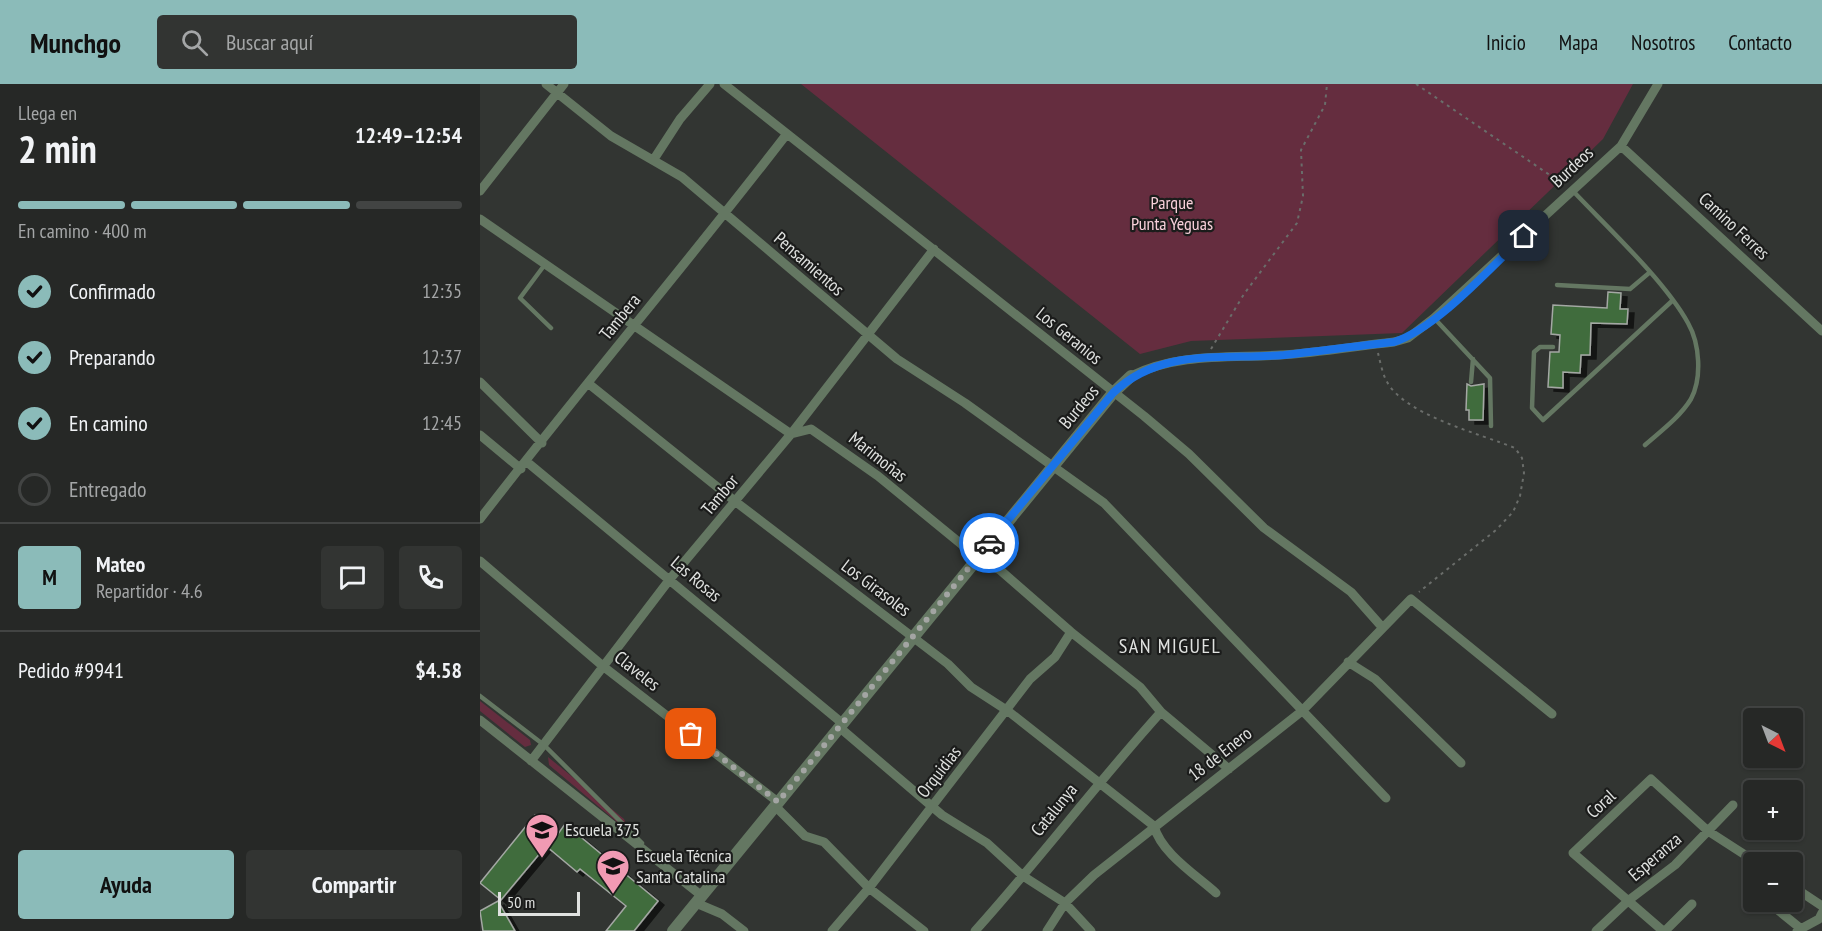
<!DOCTYPE html>
<html lang="es">
<meta charset="utf-8">
<style>
:root{--surface:#262826;--page:#323432;--text:#f1f3f6;--muted:#a4a6a7;--line:#424443;--accent:#8bbbb9}
body{margin:0;font-family:"PT Sans Narrow",sans-serif;background:var(--page);color:var(--text);height:100vh;display:flex;flex-direction:column;font-size:22px;white-space:nowrap}
*{box-sizing:border-box;margin:0}
p{font-size:20px;color:var(--muted)}
.icon{flex:none;width:33px;height:33px;fill:none;stroke:currentColor;stroke-width:2;stroke-linecap:round;stroke-linejoin:round}
.map{position:relative;flex:1;overflow:hidden}
.drawer{display:flex;flex-direction:column;background:var(--surface);width:480px}
.drawer>*{flex:none}
.needle{width:39px;rotate:138deg}
.tools{position:absolute;left:1263px;top:624px;display:grid;gap:12px}
.tools a{display:grid;place-items:center;width:60px;height:60px;border-radius:6px;background:var(--surface);box-shadow:0 2px 4px #0004,0 0 0 2px var(--line);font-size:30px}
.scale{position:absolute;left:18px;bottom:15px;width:82px;box-sizing:border-box;padding-left:6px;border:3px solid #e0e2e0;border-top:0;font-size:16px;line-height:21px;white-space:nowrap;color:#e0e2e0;-webkit-text-stroke:4px #1b1c1b;paint-order:stroke}
.pin{position:absolute;display:grid;place-items:center;width:51px;height:51px;color:#fff;margin:-26px;border-radius:12px;box-shadow:0 3px 9px #0006}
.courier{position:absolute;display:grid;place-items:center;width:60px;height:60px;margin:-30px;border:4px solid #1a73e8;border-radius:50%;background:#fff;color:#222;box-shadow:0 2px 8px #0007}
.summary em{font-style:normal;font-weight:700}
.summary div{display:flex;flex-direction:column-reverse}
.summary{display:flex;align-items:center;justify-content:space-between;height:102px;padding:0 18px}
h1{font-size:39px;font-weight:700;line-height:45px}
.bar{display:grid;grid-template-columns:repeat(4,1fr);gap:9px 6px;align-content:center;height:72px;padding:0 18px}
.bar i{height:8px;border-radius:4px;background:var(--line)}
.bar .selected{background:var(--accent)}
.bar p{grid-column:span 4}
.line{display:flex;align-items:center;gap:15px;padding:0 18px;border-top:2px solid var(--line)}
.line div{flex:1}
.round{display:grid;place-items:center;flex:none;width:63px;height:63px;border-radius:6px;background:var(--page)}
ol{padding:0 18px;list-style:none}
li{display:flex;align-items:center;gap:18px;height:66px}
li p{margin-inline-start:auto}
li .icon{padding:6px;border-radius:50%;background:var(--accent);color:#111;stroke-width:4}
li:last-child{color:var(--muted)}
li i{width:33px;height:33px;border:3px solid var(--line);border-radius:50%}
.button{display:flex;gap:12px;margin-top:auto;padding:12px 18px}
.button a{flex:1;height:69px;border-radius:6px;background:var(--accent);color:#111;font-size:24px;font-weight:700;line-height:69px;text-align:center}
.button a+a{background:var(--page);color:var(--text)}
header{display:flex;align-items:center;gap:36px;box-sizing:border-box;height:84px;padding:0 30px;background:var(--accent);color:#111}
header strong{font-size:28px}
nav{display:flex;gap:33px;margin-inline-start:auto;font-size:21px}
.search{width:420px;height:54px;background:var(--page);display:flex;align-items:center;gap:15px;box-sizing:border-box;padding:0 21px;border-radius:6px;color:var(--muted);font-size:22px}
main{display:flex;flex:1;min-height:0}
.map>svg:first-child{display:block}
.green{fill:#652d3f}
.building{fill:#416c3d;stroke:#a4a8a4;stroke-width:1.5;filter:url(#shadow)}
.lines{fill:none;stroke-linecap:round;stroke-linejoin:round}
.path{stroke:#6a6d6a;stroke-width:2;stroke-dasharray:3 4.5;stroke-linecap:butt}
.service{stroke:#647762;stroke-width:4.5}
.minor{stroke:#647762;stroke-width:9}
.tertiary{stroke:#647762;stroke-width:12}
.done{stroke:#a3a5a3;stroke-width:6;stroke-dasharray:0 10.8}
.route{stroke:#1a73e8;stroke-width:8}
.labels{text-anchor:middle;stroke-width:4.5;stroke-linejoin:round;paint-order:stroke}
.street-label{font-size:18px;fill:#e0e2e0;stroke:#1b1c1b}
.park-label{font-size:18px;fill:#f8d0da;stroke:#1b1c1b}
.poi-label{font-size:18px;fill:#e0e2e0;stroke:#1b1c1b;text-anchor:start}
.neighbourhood-label{font-size:20px;letter-spacing:1.5px;fill:#e0e2e0;stroke:#1b1c1b}
</style>
<header>
<strong>Munchgo</strong>
<div class="search"><svg class="icon" aria-label="search" viewBox="0 0 24 24"><circle cx="10" cy="10" r="6"/><path d="M15 15l6 6"/></svg>Buscar aquí</div>
<nav><a>Inicio</a><a>Mapa</a><a>Nosotros</a><a>Contacto</a></nav>
</header>
<main>
<section class="drawer">
<div class="summary"><div><h1>2 min</h1><p>Llega en</p></div><em>12:49–12:54</em></div>
<div class="bar"><i class="selected"></i><i class="selected"></i><i class="selected"></i><i></i><p>En camino · 400 m</p></div>
<ol>
<li><svg class="icon" aria-label="check" viewBox="0 0 24 24"><path d="M5 12l5 5 9-10"/></svg>Confirmado<p>12:35</p></li>
<li><svg class="icon" aria-label="check" viewBox="0 0 24 24"><path d="M5 12l5 5 9-10"/></svg>Preparando<p>12:37</p></li>
<li><svg class="icon" aria-label="check" viewBox="0 0 24 24"><path d="M5 12l5 5 9-10"/></svg>En camino<p>12:45</p></li>
<li><i></i>Entregado</li>
</ol>
<div class="line" style="height:108px"><b class="round" style="background:var(--accent);color:#111">M</b><div><b>Mateo</b><p>Repartidor · 4.6</p></div><a class="round"><svg class="icon" aria-label="chat" viewBox="0 0 24 24"><path d="M4 5h16v11H9l-5 4z"/></svg></a><a class="round"><svg class="icon" aria-label="phone" viewBox="0 0 24 24"><path d="M5 4h4l2 5-3 2q2 4 5 5l2-3 5 2v4C11 20 4 13 5 4z"/></svg></a></div>
<div class="line" style="height:78px"><div>Pedido #9941</div><b>$4.58</b></div>
<div class="button"><a>Ayuda</a><a>Compartir</a></div>
</section>
<div class="map">
<svg width="1342" height="847" viewBox="0 0 1342 847">
<defs>
<filter id="shadow"><feDropShadow dx="6" dy="4" stdDeviation="0" flood-color="#0009"/></filter>
</defs>
<rect width="100%" height="100%" fill="#323532"/>
<path class="green" d="M321 0H1153L1123 55 922 249 711 257 660 270Z
M0 617 50 656 51 661 45 663 0 627Z
M68 673 144 735 147 742 143 743 69 681Z"/>
<path class="building" d="M1128 208 1141 209 1140 225H1148L1147 240 1111 239 1110 271H1101L1100 289 1083 288V304L1068 303 1070 268H1079L1080 251 1071 250 1073 221 1127 224Z
M987 300 991 302 1004 300 1003 336H989V326H986Z
M55 731 78 750 85 740 178 817 154 847H126L146 822 100 785 97 788 66 762 21 816 0 799Z
M18 817 35 847H3L0 827Z"/>
<g class="lines">
<path class="path" d="M936 0 1083 100
M731 265 764 210 817 139 823 112 821 66 845 21 847 0
M898 269C900 277 902 288 906 296 923 331 1001 350 1035 364L1042 374 1044 389 1040 412 1033 428 1016 446 939 508"/>
<path class="service" d="M1093 107C1127 143 1185 197 1208 239 1220 260 1222 294 1211 315 1200 333 1181 347 1165 361
M66 179 40 214 71 244
M1077 201 1150 205 1169 189
M955 235 1010 294 1011 342
M1073 263H1060L1054 268 1052 324 1063 336 1192 217
M991 298 993 275
M0 612 64 661 162 759"/>
<path class="minor" d="M66 0 131 52 202 93 417 275 485 319 624 419 906 714
M244 0 664 332 709 370 784 444 871 508 902 543
M1141 62 1342 247
M174 75 200 35 230 0
M0 107 84 0
M0 135 311 350 331 345 398 392 497 473 520 486 591 548 660 603 681 628 749 685
M651 292C697 269 749 274 800 271 838 269 876 262 914 258L928 254 954 234 1141 62 1178 0
M0 298 62 359
M109 300 256 418 468 580 491 603 528 627 674 742C681 769 716 791 736 809
M0 351 41 385
M47 378 362 639
M0 435C100 305 206 181 306 51
M0 477 124 583 298 718
M868 578 895 595 981 679
M0 636 222 812
M359 643 462 731 507 759 543 792 585 819 611 847
M51 677 190 495 311 350 454 165
M295 722 325 752 344 758 389 804 444 847
M1312 802 1342 822
M1288 818 1320 844
M216 819 242 830 264 847
M352 847 389 804 550 595 575 573 591 548
M495 847C559 776 617 699 681 628
M567 847 585 819 614 791 822 627 931 515 1072 630
M1116 847 1149 816 1195 781 1253 721
M1183 847 1093 769 1171 695 1228 747 1276 778
M1185 847 1212 820
M1317 847 1339 835 1342 829"/>
<path class="tertiary" d="M193 847 633 309 651 292"/>
</g>
<g class="lines">
<path class="done" d="M211 650 298 718 509 459"/>
<path class="route" d="M509 459 633 309C681 263 743 276 804 271 840 267 877 262 914 258 957 244 1010 184 1044 152"/>
</g>
<defs>
<g id="school-pin" transform="scale(1.725)"><path d="M0 17L-7.5 6A9.5 9.5 0 1 1 7.5 6Z" fill="#f19ab3" stroke="#1b1c1b"/><path d="M0-5L7-2L0 1L-7-2ZM-4 1L0 2.5L4 1V4Q0 6-4 4Z" fill="#111"/></g>
</defs>
<g fill-rule="evenodd">
<use href="#school-pin" x="62" y="746"/>
<use href="#school-pin" x="133" y="782"/>
</g>
<g class="labels">
<g class="street-label">
<text transform="translate(1092 83) rotate(-43)" y="6">Burdeos</text>
<text transform="translate(1254 142) rotate(43)" y="6">Camino Ferres</text>
<text transform="translate(329 180) rotate(41)" y="6">Pensamientos</text>
<text transform="translate(140 233) rotate(-51)" y="6">Tambera</text>
<text transform="translate(589 252) rotate(39)" y="6">Los Geranios</text>
<text transform="translate(599 323) rotate(-50)" y="6">Burdeos</text>
<text transform="translate(398 373) rotate(38)" y="6">Marimoñas</text>
<text transform="translate(240 411) rotate(-50)" y="6">Tambor</text>
<text transform="translate(216 495) rotate(40)" y="6">Las Rosas</text>
<text transform="translate(396 504) rotate(37)" y="6">Los Girasoles</text>
<text transform="translate(157 587) rotate(38)" y="6">Claveles</text>
<text transform="translate(740 670) rotate(-38)" y="6">18 de Enero</text>
<text transform="translate(459 688) rotate(-52)" y="6">Orquidias</text>
<text transform="translate(1121 720) rotate(-43)" y="6">Coral</text>
<text transform="translate(574 726) rotate(-51)" y="6">Catalunya</text>
<text transform="translate(1175 773) rotate(-41)" y="6">Esperanza</text>
</g>
<g class="park-label">
<text x="692" y="125">Parque<tspan x="692" dy="21">Punta Yeguas</tspan></text>
</g>
<g class="poi-label">
<text x="85" y="752">Escuela 375</text>
<text x="156" y="778">Escuela Técnica<tspan x="156" dy="21">Santa Catalina</tspan></text>
</g>
<g class="neighbourhood-label">
<text x="690" y="569">SAN MIGUEL</text>
</g>
</g>
</svg>
<div class="tools">
<a><svg class="needle" viewBox="-14 -14 28 28"><path d="M0-13l5 13h-10z" fill="#e53935"/><path d="M0 13l5-13h-10z" fill="#a4a6a7"/></svg></a>
<a>+</a>
<a>−</a>
</div>
<div class="scale">50 m</div>
<div class="pin" style="left:211px;top:650px;background:#ea580c"><svg class="icon" aria-label="bag" viewBox="0 0 24 24"><path d="M5 8h14l-1 12H6zM9 8a3 3 0 0 1 6 0"/></svg></div>
<div class="pin" style="left:1044px;top:152px;background:#1f2937"><svg class="icon" aria-label="home" viewBox="0 0 24 24"><path d="M3 11l9-7 9 7M6 9v11h12V9"/></svg></div>
<div class="courier" style="left:509px;top:459px"><svg class="icon" aria-label="car" viewBox="0 0 24 24"><path d="M5 17H2v-5l4-1 3-4h7l3 4 3 1v5h-3M9 17h6M6 11h13"/><circle cx="7" cy="17" r="2"/><circle cx="17" cy="17" r="2"/></svg></div>
</div>
</main>
